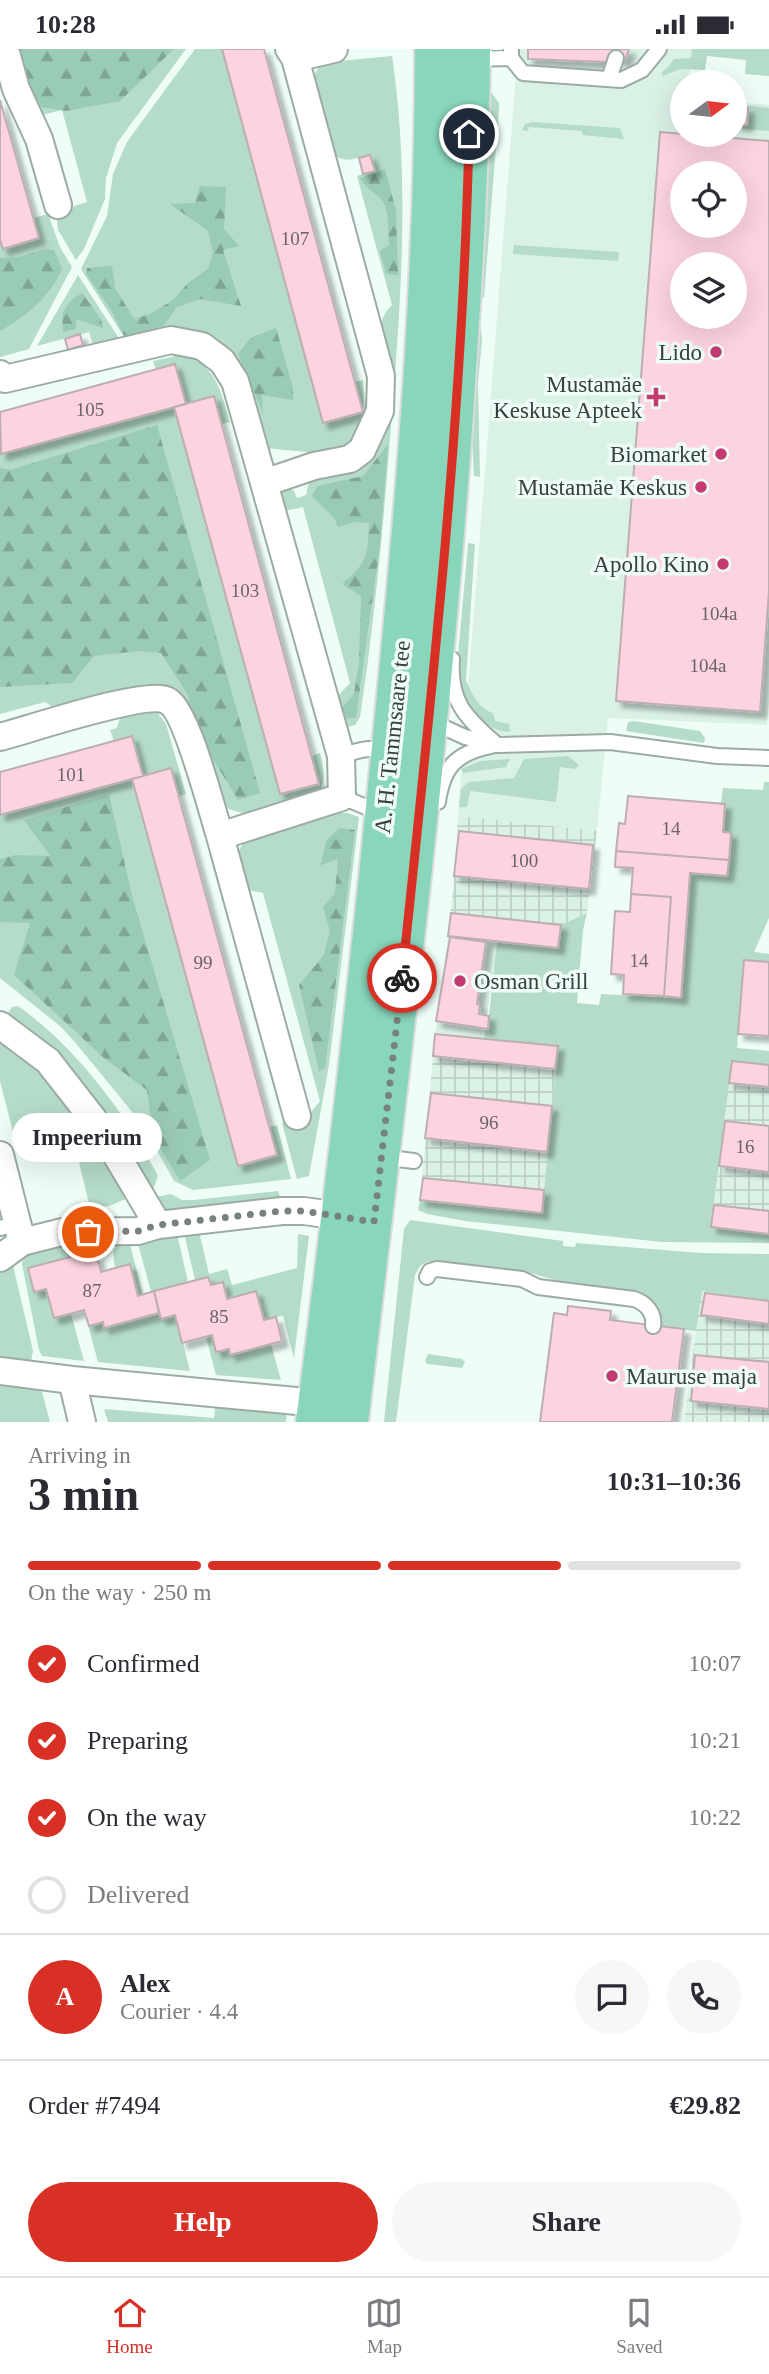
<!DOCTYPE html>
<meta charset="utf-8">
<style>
:root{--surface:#fff;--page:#f7f7f7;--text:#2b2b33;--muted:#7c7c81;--line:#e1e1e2;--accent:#d93025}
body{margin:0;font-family:"Times New Roman",serif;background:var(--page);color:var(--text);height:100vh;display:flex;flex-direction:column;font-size:26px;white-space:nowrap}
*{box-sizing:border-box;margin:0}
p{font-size:23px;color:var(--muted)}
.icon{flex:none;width:38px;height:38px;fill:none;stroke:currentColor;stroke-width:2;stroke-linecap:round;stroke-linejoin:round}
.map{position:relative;height:1373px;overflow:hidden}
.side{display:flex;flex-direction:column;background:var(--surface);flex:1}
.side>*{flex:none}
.needle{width:46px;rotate:75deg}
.buttons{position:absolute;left:670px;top:21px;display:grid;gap:14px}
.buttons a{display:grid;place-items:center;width:77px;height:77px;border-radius:50%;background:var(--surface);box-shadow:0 7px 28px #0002;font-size:35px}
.pin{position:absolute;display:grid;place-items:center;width:60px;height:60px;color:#fff;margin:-30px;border:4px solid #fff;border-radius:50%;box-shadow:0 2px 7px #0007}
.courier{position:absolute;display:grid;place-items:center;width:70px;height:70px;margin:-35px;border:5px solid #d93025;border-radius:50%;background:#fff;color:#222;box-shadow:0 2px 9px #0007}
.bubble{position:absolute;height:49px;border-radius:24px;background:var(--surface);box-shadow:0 7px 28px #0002;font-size:23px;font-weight:700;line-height:49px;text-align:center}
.summary em{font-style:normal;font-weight:700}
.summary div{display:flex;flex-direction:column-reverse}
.summary{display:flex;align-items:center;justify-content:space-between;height:119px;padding:0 28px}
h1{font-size:46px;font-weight:700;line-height:52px}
.bar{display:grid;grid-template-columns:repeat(4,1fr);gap:10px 7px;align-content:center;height:84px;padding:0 28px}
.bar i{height:9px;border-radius:5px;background:var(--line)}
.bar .active{background:var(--accent)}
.bar p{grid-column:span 4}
.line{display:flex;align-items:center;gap:18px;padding:0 28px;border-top:2px solid var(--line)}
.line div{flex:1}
.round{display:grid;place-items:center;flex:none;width:74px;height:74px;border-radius:37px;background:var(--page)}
ol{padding:0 28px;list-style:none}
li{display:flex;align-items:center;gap:21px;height:77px}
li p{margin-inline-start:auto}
li .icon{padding:7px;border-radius:50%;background:var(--accent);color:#fff;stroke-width:4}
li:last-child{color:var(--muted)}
li i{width:38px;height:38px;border:4px solid var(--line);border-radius:50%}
.button{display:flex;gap:14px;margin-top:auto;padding:14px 28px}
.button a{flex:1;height:80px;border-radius:42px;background:var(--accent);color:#fff;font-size:28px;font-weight:700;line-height:80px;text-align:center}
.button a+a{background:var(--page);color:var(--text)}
.status{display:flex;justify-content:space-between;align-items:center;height:49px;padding:0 35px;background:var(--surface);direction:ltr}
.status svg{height:19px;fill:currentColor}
.tabs{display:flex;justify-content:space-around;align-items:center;height:98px;border-top:2px solid var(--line);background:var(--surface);font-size:19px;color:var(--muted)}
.tabs a{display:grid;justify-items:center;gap:4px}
.tabs .active{color:var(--accent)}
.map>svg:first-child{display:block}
.built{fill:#daf1e6;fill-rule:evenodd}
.industrial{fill:url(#industrial-grid)}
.green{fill:#b5dbc9}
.forest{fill:url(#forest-firs)}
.building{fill:#fcd3df;stroke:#bdaeb2;stroke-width:2;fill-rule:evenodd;filter:url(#shadow)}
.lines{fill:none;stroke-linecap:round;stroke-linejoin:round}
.lane-casing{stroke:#9caba4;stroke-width:18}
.street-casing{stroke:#9caba4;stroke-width:30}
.primary-casing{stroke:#dbdcdc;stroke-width:42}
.lane{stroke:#fff;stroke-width:14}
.street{stroke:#fff;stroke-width:26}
.primary{stroke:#89d6bb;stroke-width:38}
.done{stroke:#78827d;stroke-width:7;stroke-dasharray:0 12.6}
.route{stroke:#d93025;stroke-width:9}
.poi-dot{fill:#c33a73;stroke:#eefef6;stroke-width:2.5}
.labels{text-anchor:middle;stroke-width:7;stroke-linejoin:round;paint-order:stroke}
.number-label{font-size:19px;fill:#6a6465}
.poi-label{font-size:23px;fill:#393f3c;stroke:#eefef6;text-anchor:end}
.street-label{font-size:23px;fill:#393f3c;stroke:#eefef6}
</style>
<div class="status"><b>10:28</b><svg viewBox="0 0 49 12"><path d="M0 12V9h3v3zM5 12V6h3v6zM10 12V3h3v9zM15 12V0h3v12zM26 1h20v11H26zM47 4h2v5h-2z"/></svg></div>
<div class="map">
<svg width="769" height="1373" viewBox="0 0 769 1373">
<defs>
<pattern id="industrial-grid" width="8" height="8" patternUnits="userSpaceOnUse" patternTransform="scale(1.75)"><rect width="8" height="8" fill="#daf1e6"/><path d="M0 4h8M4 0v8" fill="none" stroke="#bcd0c6"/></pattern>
<pattern id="forest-firs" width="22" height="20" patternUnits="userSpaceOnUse" patternTransform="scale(1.75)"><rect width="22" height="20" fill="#9acbb4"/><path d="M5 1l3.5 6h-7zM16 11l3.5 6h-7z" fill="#7fa694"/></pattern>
<filter id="shadow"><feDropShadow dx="6" dy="6" stdDeviation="2" flood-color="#0004"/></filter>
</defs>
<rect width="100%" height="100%" fill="#eefef6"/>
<path class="built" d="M518 0H692L688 33H682V86H735V53L769 56V653L767 676 608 669 597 782 458 767ZM682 124H735V177H682ZM682 215H735V268H682Z
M448 887 497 892 484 989 435 985Z"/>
<path class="industrial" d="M458 767 597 782 587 864 561 876 558 899 448 887 459 783 457 782Z
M435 985 569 998 542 1164 420 1151Z
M732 1012 769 1016V1185L711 1178Z
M701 1242 769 1252V1373H684Z"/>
<path class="green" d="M11 0H186L117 94 106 129 105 150 84 200 76 211 58 181 56 163 87 153 62 61 42 66Z
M195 0H222L323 373 363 363 355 333 363 331C365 352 364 397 336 403 323 406 281 400 264 399L237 313 212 288 187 279 175 278 126 291 81 220 107 167 113 125 127 93Z
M692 0H769V27L745 25 746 11 707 7 705 21 681 20 662 27V23L669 17 674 10 691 9Z
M392 7C409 119 402 238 393 351 385 457 376 563 360 668L355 676 348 678 341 674 334 651 350 634 303 458 280 463 279 443 289 439 294 442 297 449 306 446 309 432C322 426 338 430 350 423 382 406 388 385 390 352 390 344 392 334 391 326 387 300 370 276 392 256L357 127 374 121 370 106C354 110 341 116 330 101L313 28 320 16 328 13Z
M491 43 499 54V60L484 248 480 251 486 49Z
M735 55 769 59V82L735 79Z
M532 73 620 79 624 90 582 86V82L529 78 528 82 522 81 525 75Z
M48 165 60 198 72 218 29 300 0 308V191L3 200 39 189 34 169Z
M514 196 619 203 618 212 513 205Z
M78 226 120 291 98 298 92 293 89 283 37 297Z
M474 269 480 272 482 291 478 334 480 428 474 427 469 326Z
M180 306C214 309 222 346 230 373L222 375 214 347 186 355 156 321 153 312Z
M174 358 280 745 319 735 312 707 320 704C324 719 326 731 319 743L245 765 229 760 219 750 182 648 165 636 146 635 54 659 45 653 0 665V399L1 404Z
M468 494 475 495 466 631C472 645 478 659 493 664L495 672 509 675 510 683C484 682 465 657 460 634 456 615 459 594 461 574 463 548 466 521 468 494Z
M160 662 159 666 166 675 186 745 179 747 171 719 143 727 132 687 114 692 110 681 117 679 121 666Z
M634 672 700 682 705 689 704 694 626 682 628 673Z
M568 707 579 716 575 720 560 718 556 753 470 742 467 758H459L461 740 469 733 514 729 524 710Z
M510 710 506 718 463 724 461 720 481 712Z
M132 730 238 1117 277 1106 269 1078 277 1076 291 1130 193 1141 174 1132 142 1075 74 992 60 977 0 929V766Z
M764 733H769V869L754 903 769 905V913L744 911 737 999 769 1002V1016L732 1012 711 1177 769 1185V1194L662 1193 465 1172 427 1165 418 1161 420 1151 542 1163 558 997 484 989 489 967 497 892 558 899 561 876 587 864 583 881 577 954 599 956 601 945 680 949 690 824 727 826 731 784 723 783 725 756 721 755 723 739 763 741Z
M336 764H347L359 768 329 1016 309 1127 297 1130 282 1074 308 1067 320 1052 263 844 243 840C238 819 230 807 247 791Z
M18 957C77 999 125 1064 158 1127L154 1138 147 1139 5 968 12 958Z
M0 988C56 1030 92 1091 130 1148L109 1157 90 1159 73 1088 45 1094 44 1089 16 1095 0 1032Z
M278 1142 281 1151 171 1162 161 1158 152 1149 171 1145 182 1151H194Z
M410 1171 563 1192V1197L575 1198 576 1194 701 1204 769 1205V1252L702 1242 696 1282 661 1278C661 1260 653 1249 636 1244L562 1233 523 1222 428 1212 420 1217 415 1226 396 1373H384L404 1180Z
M199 1182 209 1225 227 1220 232 1236 297 1219 298 1185 309 1187 294 1309 283 1267 276 1268 282 1292 271 1295 281 1331 216 1326 206 1288 183 1294 190 1322 98 1313 84 1261 71 1265 84 1312 42 1307 39 1301 22 1215 25 1203 76 1192 91 1194 95 1200 101 1223 115 1219 113 1203 116 1197 129 1192 143 1245 151 1243 137 1191 177 1185 188 1233 195 1231 184 1184Z
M12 1212 33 1302 31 1313 0 1310V1220Z
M428 1305 462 1310 465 1313 462 1319 427 1315 425 1312Z
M0 1332 40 1336 50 1373H0Z
M216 1353 287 1361 286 1373H108L104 1360 214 1369Z"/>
<path class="forest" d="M18 0H174L120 52 66 62 41 58 15 8Z
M385 120 396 161 398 226 386 225 380 202 389 196C388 182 390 161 381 150 373 142 366 139 360 129Z
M200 137 226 138 224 180 239 197 223 201 241 257 200 250 177 258 166 274 154 285 126 291 111 261 86 225 87 219 112 217 115 239 134 270 150 265 173 251 188 234 208 220 213 204 208 182 170 155 195 154Z
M44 200 54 201 62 220C49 249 26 267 0 282V209L19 208Z
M82 244 101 270 103 279 76 270V280L63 283C61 261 64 256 82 244Z
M276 279 293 339V351L262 346 263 364 238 305 250 289Z
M157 376 260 744 238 751 210 705 186 643 161 604 139 602 94 607 72 634 0 638V419L10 421Z
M388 395 380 496 356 668 347 670 342 659 354 645 359 613 361 547 342 535C367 515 368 505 369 474L354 473 338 478 334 469 312 447 317 437 363 427Z
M109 745 132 847 210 1111 180 1132 154 1089 147 1041 104 1009 14 926 30 874 0 873V810L16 806 50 807 24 771Z
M339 779 355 781 325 1019 319 1022 299 936 324 906 330 882 323 858 335 844 338 810 321 816 326 792Z"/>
<path class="building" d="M222 0H264L363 363 323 374Z
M528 0H629L625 12 608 7 607 13 528 10Z
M0 51 39 189 3 200 0 191Z
M735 58 748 59 747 76 735 75Z
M660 83 769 92V542L760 663 616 652ZM682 124H735V177H682ZM682 215H735V268H682Z
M370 106 375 122 363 125 359 109Z
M80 285 83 296 68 301 65 290Z
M175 315 186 355 1 405 0 363Z
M214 347 319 735 280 745 174 358Z
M132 687 143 727 0 766V723Z
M171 719 277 1106 238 1117 132 730Z
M628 747 725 755 723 783 731 784 729 811 616 802 619 774 625 775Z
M459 782 593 796 589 840 454 827Z
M616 802 729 811 727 827 690 824 681 949 664 947 671 848 631 845 633 819 615 818Z
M631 845 671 848 664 947 623 945 624 926 611 925 615 862 630 863Z
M451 864 561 876 558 899 448 887Z
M450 888 486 893 477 955 480 956 479 965 489 967 488 980 436 972Z
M744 911 769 913V987L738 985Z
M435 985 558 997 555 1020 433 1007Z
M732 1012 769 1016V1038L729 1034Z
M431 1044 552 1057 547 1103 425 1089Z
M725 1072 769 1077V1123L719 1117Z
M423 1129 544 1141 542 1164 420 1151Z
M714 1156 769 1162V1185L711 1178Z
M78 1206 80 1211 97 1207 101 1223 130 1215 138 1247 154 1242 159 1264 104 1279 103 1273 89 1277 84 1261 54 1269 46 1240 34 1243 28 1219Z
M208 1228 211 1236 223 1233 227 1250 256 1242 264 1271 276 1268 282 1292 230 1306 229 1300 216 1303 212 1286 182 1294 175 1266 161 1270 154 1242Z
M705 1244 769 1252V1275L701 1266Z
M568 1257 611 1262 610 1271 684 1280 672 1373H540L554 1264 567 1266Z
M695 1306 769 1313V1360L691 1352Z"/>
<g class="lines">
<g class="lane-casing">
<path id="lane" d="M511 0V9L523 24 621 31 642 21 659 0
M474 10 511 9
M609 30 616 9
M452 610C449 651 464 667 494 693
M430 672 465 688 498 696 610 693 717 707 769 709
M341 707C359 701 372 696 389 705
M342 748 366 758 381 767
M438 753C443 718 456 704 491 697
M380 1108 414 1112
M0 1179 18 1175
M427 1228 430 1222 437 1220 522 1230 538 1238 634 1250C646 1254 655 1264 653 1277"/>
</g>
<g class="street-casing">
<path id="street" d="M5 0 16 40 39 90 58 156
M289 0 295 9 334 0
M0 325 5 330 171 291 202 297 222 312 235 332 264 434
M0 688C28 681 147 640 168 652 187 663 212 762 220 787L342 748 341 707 264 434 314 417 350 410 362 401 380 362 381 327 295 9
M220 787 297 1067
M0 976 48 1012 101 1080 158 1176
M0 1106 22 1193
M0 1209 22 1193 62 1183 138 1182 158 1176 282 1162H304L340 1167
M0 1322 72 1331 318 1354
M72 1331 82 1373"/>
</g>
<g class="primary-casing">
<path id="primary" d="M315 1373C344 1148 369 924 391 698 414 465 434 235 434 0
M349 1373C387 1047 428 722 452 394 461 263 470 132 471 0"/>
</g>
<use href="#lane" class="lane"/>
<use href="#street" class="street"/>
<use href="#primary" class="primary"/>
</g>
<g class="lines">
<path class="done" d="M88 1183 138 1182 158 1176 282 1162H304L374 1173 402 929"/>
<path class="route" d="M402 929C431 649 463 367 469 85"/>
</g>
<g class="poi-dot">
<circle cx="716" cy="303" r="7"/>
<path d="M652.5 337.5h7v7h7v7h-7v7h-7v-7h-7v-7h7z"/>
<circle cx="721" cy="405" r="7"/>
<circle cx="701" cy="438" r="7"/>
<circle cx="723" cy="515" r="7"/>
<circle cx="460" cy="932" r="7"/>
<circle cx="612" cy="1327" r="7"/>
</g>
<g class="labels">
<g class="number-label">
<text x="295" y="196">107</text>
<text x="90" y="367">105</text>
<text x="245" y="548">103</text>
<text x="719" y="571">104a</text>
<text x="708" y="623">104a</text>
<text x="71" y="732">101</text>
<text x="671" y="786">14</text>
<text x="524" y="818">100</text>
<text x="639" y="918">14</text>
<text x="203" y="920">99</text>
<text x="489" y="1080">96</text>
<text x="745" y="1104">16</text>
<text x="92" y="1248">87</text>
<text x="219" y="1274">85</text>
</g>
<g class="poi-label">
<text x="702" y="311">Lido</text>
<text x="642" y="343">Mustamäe<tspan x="642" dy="26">Keskuse Apteek</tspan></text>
<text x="707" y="413">Biomarket</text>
<text x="687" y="446">Mustamäe Keskus</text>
<text x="709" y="523">Apollo Kino</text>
<text x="474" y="940" text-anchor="start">Osman Grill</text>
<text x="626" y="1335" text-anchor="start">Mauruse maja</text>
</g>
<g class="street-label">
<text transform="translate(392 688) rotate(-84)" y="8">A. H. Tammsaare tee</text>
</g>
</g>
</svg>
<div class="buttons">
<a><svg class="needle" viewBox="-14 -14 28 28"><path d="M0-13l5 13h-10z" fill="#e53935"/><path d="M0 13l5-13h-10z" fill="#7c7c81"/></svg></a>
<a><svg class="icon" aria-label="locate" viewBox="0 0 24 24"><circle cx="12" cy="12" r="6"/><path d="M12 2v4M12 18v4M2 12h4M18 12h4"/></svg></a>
<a><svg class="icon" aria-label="layers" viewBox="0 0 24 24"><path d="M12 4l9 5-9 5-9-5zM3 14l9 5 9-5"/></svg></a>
</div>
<div class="pin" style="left:88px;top:1183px;background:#ea580c"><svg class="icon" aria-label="bag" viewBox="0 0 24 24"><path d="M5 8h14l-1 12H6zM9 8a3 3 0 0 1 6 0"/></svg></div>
<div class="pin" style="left:469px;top:85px;background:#1f2937"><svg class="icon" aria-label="home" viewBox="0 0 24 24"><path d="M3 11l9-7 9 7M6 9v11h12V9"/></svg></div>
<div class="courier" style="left:402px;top:929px"><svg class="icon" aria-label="bike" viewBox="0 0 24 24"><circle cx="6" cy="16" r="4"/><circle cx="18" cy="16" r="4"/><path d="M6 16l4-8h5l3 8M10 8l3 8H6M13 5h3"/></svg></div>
<div class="bubble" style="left:12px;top:1064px;width:150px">Impeerium</div>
</div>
<section class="side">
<div class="summary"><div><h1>3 min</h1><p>Arriving in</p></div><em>10:31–10:36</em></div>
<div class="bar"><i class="active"></i><i class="active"></i><i class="active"></i><i></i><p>On the way · 250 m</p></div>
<ol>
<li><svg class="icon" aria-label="check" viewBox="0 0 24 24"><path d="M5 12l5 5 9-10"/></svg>Confirmed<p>10:07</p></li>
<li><svg class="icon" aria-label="check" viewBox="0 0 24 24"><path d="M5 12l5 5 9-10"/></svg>Preparing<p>10:21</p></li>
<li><svg class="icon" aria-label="check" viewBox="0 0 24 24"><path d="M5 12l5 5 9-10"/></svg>On the way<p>10:22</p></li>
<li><i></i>Delivered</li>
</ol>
<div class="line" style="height:126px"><b class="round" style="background:var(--accent);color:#fff">A</b><div><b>Alex</b><p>Courier · 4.4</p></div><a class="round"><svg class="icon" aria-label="chat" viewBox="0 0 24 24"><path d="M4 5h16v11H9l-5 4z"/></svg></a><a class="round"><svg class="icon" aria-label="phone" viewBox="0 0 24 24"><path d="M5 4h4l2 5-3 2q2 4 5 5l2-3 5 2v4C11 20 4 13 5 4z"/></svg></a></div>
<div class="line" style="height:91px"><div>Order #7494</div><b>€29.82</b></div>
<div class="button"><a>Help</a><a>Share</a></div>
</section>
<nav class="tabs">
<a class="active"><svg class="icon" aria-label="home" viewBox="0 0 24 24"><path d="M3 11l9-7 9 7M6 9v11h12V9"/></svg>Home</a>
<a><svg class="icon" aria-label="map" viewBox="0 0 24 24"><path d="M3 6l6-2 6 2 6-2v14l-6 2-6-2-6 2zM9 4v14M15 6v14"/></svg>Map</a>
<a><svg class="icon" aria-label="saved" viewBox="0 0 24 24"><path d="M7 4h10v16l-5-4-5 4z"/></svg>Saved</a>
</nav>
